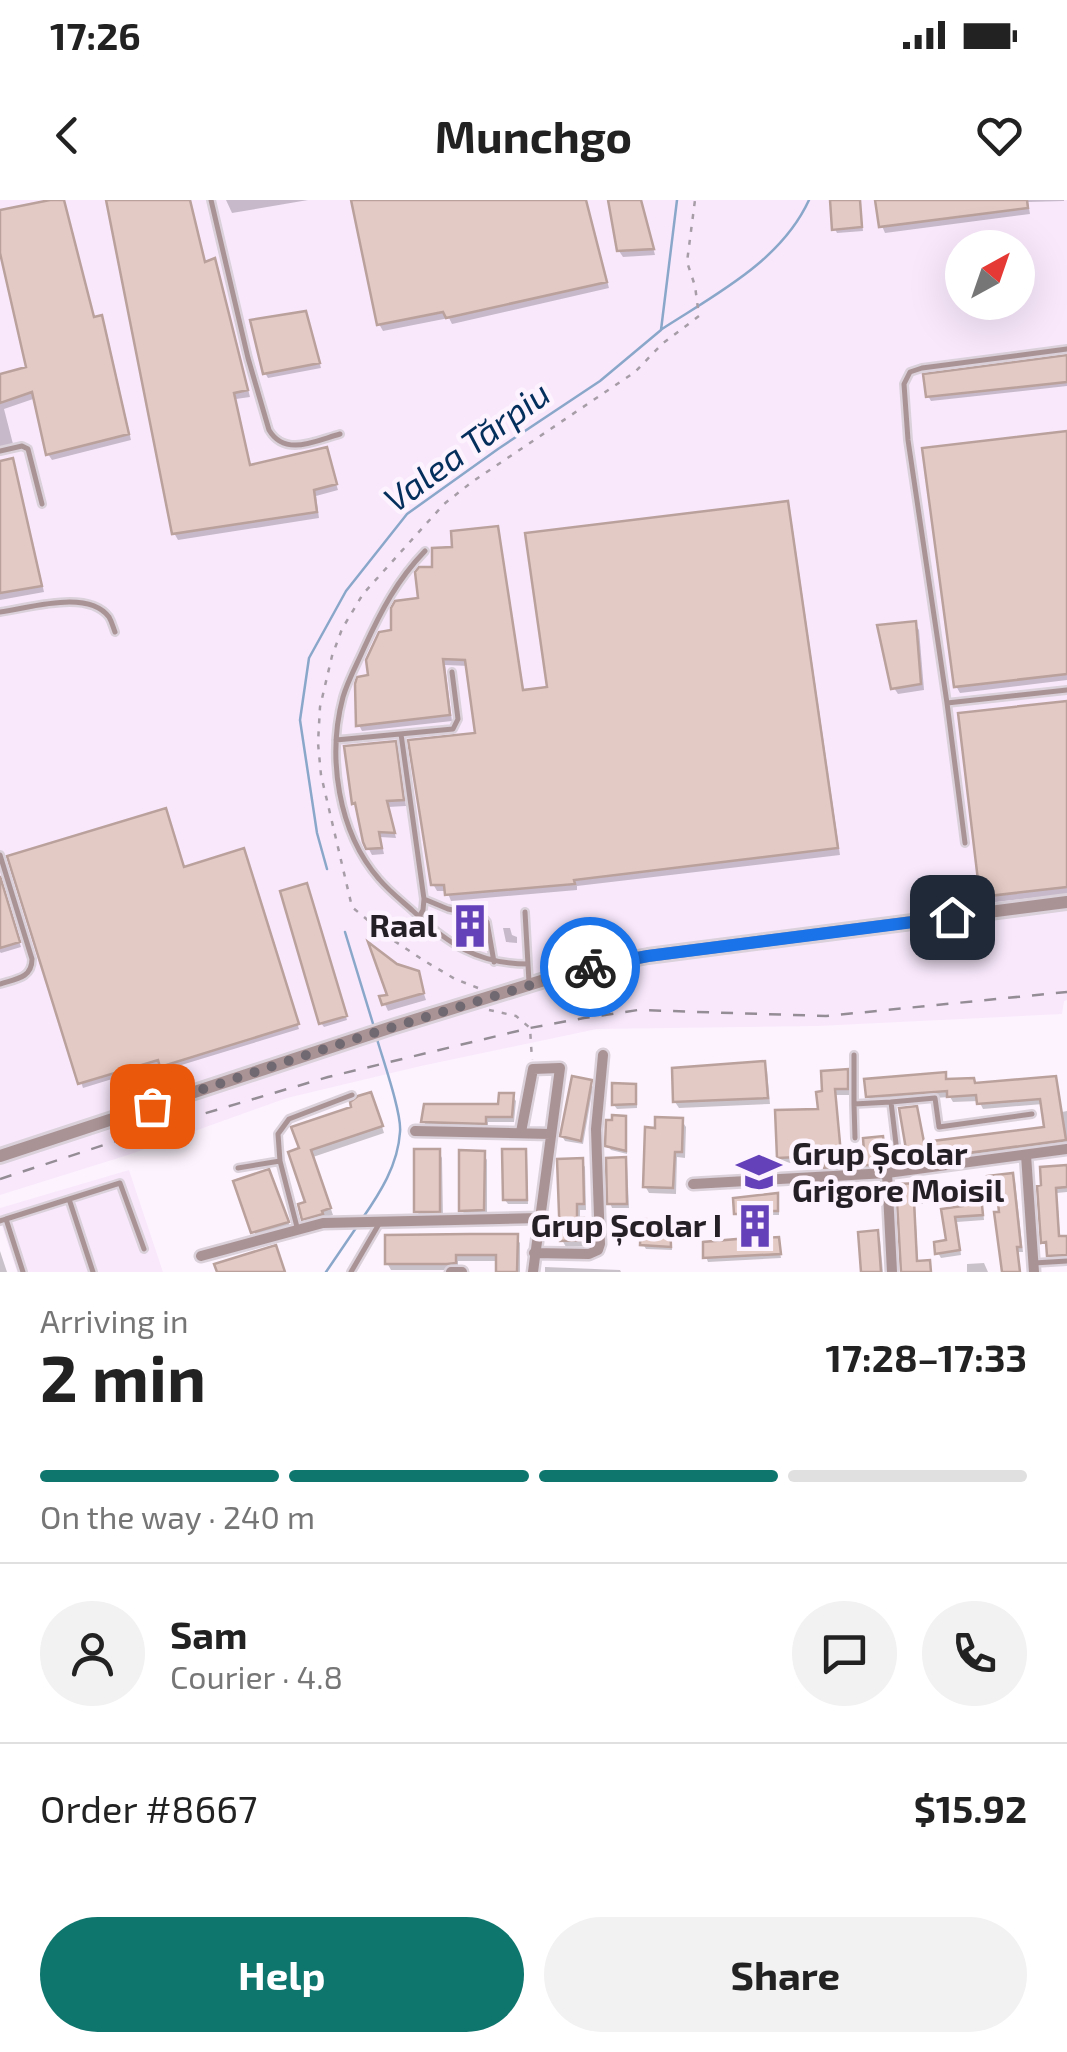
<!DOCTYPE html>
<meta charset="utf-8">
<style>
:root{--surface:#fff;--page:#f2f2f2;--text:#222;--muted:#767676;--line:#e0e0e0;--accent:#0f766e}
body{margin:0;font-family:"Exo 2",sans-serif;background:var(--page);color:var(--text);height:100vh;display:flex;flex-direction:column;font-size:38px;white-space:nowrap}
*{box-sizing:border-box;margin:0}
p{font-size:32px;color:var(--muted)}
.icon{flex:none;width:55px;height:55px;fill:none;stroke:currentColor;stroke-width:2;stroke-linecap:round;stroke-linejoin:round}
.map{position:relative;height:1072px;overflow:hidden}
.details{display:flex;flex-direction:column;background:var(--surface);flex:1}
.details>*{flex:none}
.needle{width:65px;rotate:40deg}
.fabs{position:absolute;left:945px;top:30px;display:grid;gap:20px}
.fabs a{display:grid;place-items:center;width:90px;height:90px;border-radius:50%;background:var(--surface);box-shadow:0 10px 40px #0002;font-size:50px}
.pin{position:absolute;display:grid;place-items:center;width:85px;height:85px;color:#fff;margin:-42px;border-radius:20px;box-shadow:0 5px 15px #0006}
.courier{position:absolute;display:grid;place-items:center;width:100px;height:100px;margin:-50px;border:8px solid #1a73e8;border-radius:50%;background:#fff;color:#222;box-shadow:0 2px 12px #0007}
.headline em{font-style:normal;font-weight:700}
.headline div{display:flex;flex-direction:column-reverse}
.headline{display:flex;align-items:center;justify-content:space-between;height:170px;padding:0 40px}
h1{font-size:65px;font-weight:700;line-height:75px}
.bar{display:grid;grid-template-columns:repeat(4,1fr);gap:15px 10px;align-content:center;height:120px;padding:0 40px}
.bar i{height:12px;border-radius:8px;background:var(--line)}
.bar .selected{background:var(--accent)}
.bar p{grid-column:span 4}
.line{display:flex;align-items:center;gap:25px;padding:0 40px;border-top:2px solid var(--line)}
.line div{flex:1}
.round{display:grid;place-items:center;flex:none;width:105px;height:105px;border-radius:52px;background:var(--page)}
.action{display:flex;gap:20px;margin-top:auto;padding:20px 40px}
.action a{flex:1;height:115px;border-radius:60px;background:var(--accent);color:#fff;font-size:40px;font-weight:700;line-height:115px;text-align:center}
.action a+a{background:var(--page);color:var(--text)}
.status{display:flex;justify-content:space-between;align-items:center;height:70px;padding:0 50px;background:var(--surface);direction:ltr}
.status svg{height:28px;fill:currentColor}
header{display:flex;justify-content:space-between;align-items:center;height:130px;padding:0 40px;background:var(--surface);font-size:45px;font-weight:700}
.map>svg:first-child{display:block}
.built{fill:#f9e8fc;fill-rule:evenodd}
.shadow{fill:#0003}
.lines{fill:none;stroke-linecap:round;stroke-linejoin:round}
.stream{stroke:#8aa7ca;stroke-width:2.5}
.building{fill:#e4cac4;stroke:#baa19c;stroke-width:2.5}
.service-casing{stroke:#dad1db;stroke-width:10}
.minor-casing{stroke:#dad1db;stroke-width:15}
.tertiary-casing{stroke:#dad1db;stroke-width:18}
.path{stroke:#a69da7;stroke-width:2.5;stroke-dasharray:5 8;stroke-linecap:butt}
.service{stroke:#aa9395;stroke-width:5}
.minor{stroke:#aa9395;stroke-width:10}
.tertiary{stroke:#aa9395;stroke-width:12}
.rail{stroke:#958d96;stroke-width:2.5;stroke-dasharray:12 12;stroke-linecap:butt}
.done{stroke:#716972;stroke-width:10;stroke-dasharray:0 18}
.route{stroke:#1a73e8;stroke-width:12}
.labels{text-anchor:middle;stroke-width:9;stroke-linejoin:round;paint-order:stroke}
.poi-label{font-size:32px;font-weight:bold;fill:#251f26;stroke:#fdf3fe;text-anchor:end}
.water-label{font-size:35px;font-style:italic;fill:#042e5b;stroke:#fdf3fe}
</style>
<div class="status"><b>17:26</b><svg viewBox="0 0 49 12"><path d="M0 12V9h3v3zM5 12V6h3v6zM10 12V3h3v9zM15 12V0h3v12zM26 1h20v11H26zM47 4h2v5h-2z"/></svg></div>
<header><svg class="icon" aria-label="back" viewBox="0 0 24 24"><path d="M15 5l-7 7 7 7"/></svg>Munchgo<svg class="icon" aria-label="heart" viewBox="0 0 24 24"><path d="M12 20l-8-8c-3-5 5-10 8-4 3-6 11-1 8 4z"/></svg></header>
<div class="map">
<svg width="1067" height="1072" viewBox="0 0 1067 1072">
<rect width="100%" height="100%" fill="#fdf3fe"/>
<path class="built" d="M0 0H1067V800L1064 801 1062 814 818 826 597 829 421 866 287 898 128 955 0 995ZM962 48H1018V102H962Z
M129 970 163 1072H17L0 1020V1008Z"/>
<path class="shadow" d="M62 0 66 7 95 119 101 118 105 125 131 240 52 260 48 254 36 198 4 209 13 244 0 247V176L29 169 0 41V13Z
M109 0H190L206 64 214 61 218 67 250 197 236 199 251 267 326 250 338 290 316 296 319 318 178 340 174 333Z
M226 0H308L232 13Z
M353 0H586L609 88 452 124 449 118 383 131 379 124Z
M610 0H641L655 55 623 57 619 51Z
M837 0H860L863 31 837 33 835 29Z
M877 0H1064V1L1028 2 1030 14 885 33 882 26Z
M307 118 321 168 268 178 265 173Z
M1067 158V186L931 201 928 196Z
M1067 234V480L960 493 956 486Z
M11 261 15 267 44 392 0 400V264Z
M787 304 790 310 840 655 577 686V690L451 701 447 691H437L433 684 478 535 469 466 445 465 452 521 362 531 359 525 371 477 393 432 421 401 435 369 455 350 497 329 500 336 524 492 550 489Z
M915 424 919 430 924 490 898 494 894 488Z
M1067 503V694L986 703 982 697Z
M394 543 398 549 406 606 388 607 396 638 380 637 384 654 372 655 365 642 359 610 355 603Z
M245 655 299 829 165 870 161 864 83 888 10 658 184 669Z
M0 679 21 747 1 753 0 752Z
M309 690 347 820 324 827 321 823Z
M465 723 477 724V731L473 734 471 731H466Z
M503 728H510L512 735 517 737V743L506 742Z
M396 766 417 773 426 800 388 811 382 798H390Z
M764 863 767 870 770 904 679 908 675 902Z
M846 872 850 878V895H836L842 957 867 955 882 938 886 944 888 970 830 973 826 962 783 963 779 957 821 911 819 894Z
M945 875 949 882 976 886 1055 879 1058 885 1062 912 1067 911V946L914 967 910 961 915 909 919 915 925 944 1047 929 1043 904 983 909 979 901 953 902 950 897 872 902 868 896Z
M590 883 593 887 583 944 565 941 562 936Z
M634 886 637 891V908L617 909 614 905Z
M512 896 516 901 514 922H488V929L427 927 424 922 500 907Z
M374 901 384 933 313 957 333 1015 324 1018 325 1021 308 1025 304 1019 308 1003 291 953Z
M625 918 627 923V954L611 950 608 946Z
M682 921 686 927 685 958 677 957 676 994 649 993 645 986 657 930Z
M524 951 527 956 528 1004H508L505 1000Z
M439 952 442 958 443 1017 421 1018 417 1011Z
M483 953 487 960V1016L466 1017 462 1010Z
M625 960 627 964 629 1008H612L610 1003Z
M581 961 585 967 586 1010H580V1020L583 1021 587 1027V1046L566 1047 562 1040Z
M1067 968V992L1057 993 1060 1039 1067 1038V1060L1052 1061 1049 1047 1043 1042 1040 988Z
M1012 976 1015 981 1023 1052H1018L1020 1072H1004L1000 998 982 1000 984 1020 957 1022 961 1055 941 1058 938 1053 949 1042 944 1011 966 1008 964 990 991 988Z
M236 983 285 1012 291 1029 257 1039Z
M920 986 923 1004H915L918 1064 928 1063 931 1072H903L899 987Z
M776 996 779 1000V1015H762L763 1041 778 1040 781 1058 708 1062 706 1057 751 1041 750 1018H739L736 1013Z
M669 1022 671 1027 672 1050 646 1049 643 1044Z
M877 1033 880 1039 883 1072H863Z
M516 1037 520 1043V1072H499L498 1061H458V1069L452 1070H391L387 1063Z
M0 1051 7 1072H0Z
M984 1063 988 1072H967V1064Z
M545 1067 620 1070 621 1072H545Z"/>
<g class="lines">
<path class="stream" d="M662 129C716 94 781 61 809 0
M327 669 317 633 300 520 309 458 346 391 407 314 498 249 600 181 661 130 677 0
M345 732 374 827
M362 1019C380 993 398 965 400 932 402 914 383 860 377 839
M326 1072 358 1025"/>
</g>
<path class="building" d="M50 0H64L94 117 102 115 129 234 46 255 32 192 0 203V174L26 167 0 53V10Z
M106 0H190L205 62 215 58 248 190 234 193 250 265 327 247 337 284 314 290 317 312 172 334Z
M351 0H586L607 82 446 118 443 112 377 125Z
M608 0H641L654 49 617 51Z
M830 0H860L862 27 832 30Z
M875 0H1027L1028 8 879 27Z
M306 111 320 163 263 174 250 120Z
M1067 155V182L926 197 923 174Z
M1067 231V474L954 487 922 248Z
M13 258 42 386 0 393V261Z
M788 301 838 648 574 680 575 684 445 695 444 685H431L408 540 475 533 465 460 443 459 450 515 356 526 355 484 357 477 368 475 366 460 379 432 391 430V408L395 401 418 398 415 372 419 367H432V348L452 347 451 331 498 326 523 490 547 487 525 333Z
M916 421 921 484 891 489 877 425Z
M1067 501V687L980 697 958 513Z
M396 541 404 600 387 601 395 633 379 632 382 648 366 649 363 642 355 603 352 604 344 546Z
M166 608 184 667 244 648 299 824 160 867 158 860 78 884 7 656Z
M0 676 20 742 0 748Z
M307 683 347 816 319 824 280 691Z
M368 742 397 764 419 771 424 793 382 805 379 796 387 795Z
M765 861 768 898 673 902 672 868Z
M848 869V889H835L841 954 864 952 863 938 883 936 886 964 824 968 822 956 777 958 775 910 818 909 816 892 822 891 821 871Z
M946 872V879L974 878 975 883 1056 876 1066 940 908 961 899 908 917 906 924 942 1044 927 1040 899 977 904 976 895 947 897V891L866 897 864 879Z
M572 876 592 880 581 941 560 936Z
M612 883 636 884V904L612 905Z
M371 892 383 926 311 950 331 1008 322 1011 323 1014 302 1020 298 1004 305 1002 288 952 299 948 291 927 351 907 350 902 358 896Z
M499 893H514L512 917H486V924L421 922 424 904H498Z
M612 915 626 916V951L605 946 606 920H612Z
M655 917 683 918 682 952H675L673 988 643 987 645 927 655 928Z
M414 949H440V1012H414Z
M502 949H526L527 1000H503Z
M459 950 485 951 484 1010 459 1011Z
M626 957 627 1004H607L606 958Z
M583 958 584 1004H577V1018H584L585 1040 560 1041 557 959Z
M1067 965V987L1056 988 1059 1036H1067V1055L1047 1056 1046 1042 1041 1043 1037 986 1041 985 1040 967Z
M269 969 289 1022 251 1033 233 981Z
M1013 973 1021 1047H1017L1020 1072H1002L994 1012H999L997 994 981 995 983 1015 955 1017 960 1050 935 1054 934 1042 946 1040 941 1009 963 1006 962 988 988 986 987 976Z
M921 983 922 1001H914L917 1061 930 1060 931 1072H901L896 984Z
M778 993V1011H761L762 1038 779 1037 781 1054 703 1058V1042L748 1038V1014H734L733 998Z
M641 1019 670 1020 671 1047 640 1045Z
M878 1030 881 1072H861L858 1032Z
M469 1034H518L517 1072H496V1055H456V1063L447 1064H385V1035Z
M276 1045 285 1072H217L214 1064Z"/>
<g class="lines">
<g class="service-casing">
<path id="service" d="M211 0 248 158 269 230C285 257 315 241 340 234
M0 251 22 246 28 249 42 304
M425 351C397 380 381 411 364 448 357 464 348 480 343 497 327 557 338 632 379 679 389 691 402 701 413 711 448 744 478 764 528 764
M0 412C30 408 88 389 109 417 112 422 113 427 115 432
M947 503 1067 490
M401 534 424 699 423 710 419 717
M336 540 453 529 458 519 452 472
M965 643 947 503 908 240 904 184 910 172 922 168 1067 149
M0 655 32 759C32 778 16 779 0 784
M424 699 448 709 482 716 487 722 494 762
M525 712 529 782
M854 904V855
M855 938 854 904 891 902
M238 968 280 961
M899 969 891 902 935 898 939 927 1032 914
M69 999 93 1072
M6 1019 120 983 144 1049
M0 1021 6 1019 23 1072
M297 1027 280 961 278 934 289 919 352 895
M1034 1063 1067 1061
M351 1072 379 1024"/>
</g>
<g class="minor-casing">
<path id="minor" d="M415 931 551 934
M521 932 533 869 560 868 533 1072
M1026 955 1034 1072
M887 973 892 1072
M693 984 887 973 1067 949
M534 1053 589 1054 598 1050 600 1044 596 929 603 855
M201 1056 323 1023 539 1018
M451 1072H462"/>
</g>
<g class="tertiary-casing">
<path id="tertiary" d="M0 956 392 827 580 769 648 756 1067 702"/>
</g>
<path class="path" d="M478 788 455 779 423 760 387 736 352 707 321 575 318 543 320 507 332 456 342 429 363 394 444 304 472 282 635 172 662 144 699 116 695 86 687 62 695 0
M489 810 516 816 530 828 532 860"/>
<use href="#service" class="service"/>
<use href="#minor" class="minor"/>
<use href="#tertiary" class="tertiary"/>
<path class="rail" d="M0 979 162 926 328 877 530 828 584 818 638 810 826 816 1067 792"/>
</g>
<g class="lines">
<path class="done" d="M152 906 364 836 590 767"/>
<path class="route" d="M590 767 648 756 952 717"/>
</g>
<defs>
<g id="building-bare" transform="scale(3.45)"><path d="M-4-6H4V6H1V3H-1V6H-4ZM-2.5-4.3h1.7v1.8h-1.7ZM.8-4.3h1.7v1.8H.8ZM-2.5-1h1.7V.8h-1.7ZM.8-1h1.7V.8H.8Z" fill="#6441b9" stroke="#fdf3fe" stroke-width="2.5" paint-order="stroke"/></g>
<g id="university-bare" transform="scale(3.45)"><path d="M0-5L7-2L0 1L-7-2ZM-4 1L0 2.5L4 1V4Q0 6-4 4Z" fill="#6441b9" stroke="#fdf3fe" stroke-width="2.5" paint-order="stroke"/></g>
</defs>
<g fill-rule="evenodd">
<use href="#building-bare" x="470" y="726"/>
<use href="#university-bare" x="759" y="972"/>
<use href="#building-bare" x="755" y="1026"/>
</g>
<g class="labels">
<g class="poi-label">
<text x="437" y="737">Raal</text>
<text x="792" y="965" text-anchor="start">Grup Școlar<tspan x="792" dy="37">Grigore Moisil</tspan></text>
<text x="722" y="1037">Grup Școlar I</text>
</g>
<g class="water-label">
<text transform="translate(467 247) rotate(-36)" y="12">Valea Tărpiu</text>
</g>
</g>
</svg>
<div class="fabs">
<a><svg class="needle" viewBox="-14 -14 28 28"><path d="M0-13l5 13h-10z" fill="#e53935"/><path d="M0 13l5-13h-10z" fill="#767676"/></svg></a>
</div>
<div class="pin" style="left:152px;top:906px;background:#ea580c"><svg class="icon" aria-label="bag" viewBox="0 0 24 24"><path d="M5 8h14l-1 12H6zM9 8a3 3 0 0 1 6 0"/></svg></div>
<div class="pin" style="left:952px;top:717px;background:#1f2937"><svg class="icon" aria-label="home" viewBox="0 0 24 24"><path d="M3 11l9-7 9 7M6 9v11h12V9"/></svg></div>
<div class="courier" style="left:590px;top:767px"><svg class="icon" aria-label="bike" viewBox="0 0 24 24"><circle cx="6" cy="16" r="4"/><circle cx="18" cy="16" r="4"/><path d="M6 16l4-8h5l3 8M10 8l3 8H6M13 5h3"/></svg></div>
</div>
<section class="details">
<div class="headline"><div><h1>2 min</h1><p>Arriving in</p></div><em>17:28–17:33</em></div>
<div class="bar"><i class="selected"></i><i class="selected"></i><i class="selected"></i><i></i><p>On the way · 240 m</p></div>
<div class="line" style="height:180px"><a class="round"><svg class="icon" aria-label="person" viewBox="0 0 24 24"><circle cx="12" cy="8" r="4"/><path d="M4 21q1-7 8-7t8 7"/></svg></a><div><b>Sam</b><p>Courier · 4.8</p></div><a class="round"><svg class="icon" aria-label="chat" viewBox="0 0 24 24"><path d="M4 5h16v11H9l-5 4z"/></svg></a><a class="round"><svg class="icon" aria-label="phone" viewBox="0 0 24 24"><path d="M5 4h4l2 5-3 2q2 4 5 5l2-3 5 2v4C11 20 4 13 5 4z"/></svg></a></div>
<div class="line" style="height:130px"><div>Order #8667</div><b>$15.92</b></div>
<div class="action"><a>Help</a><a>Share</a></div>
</section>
